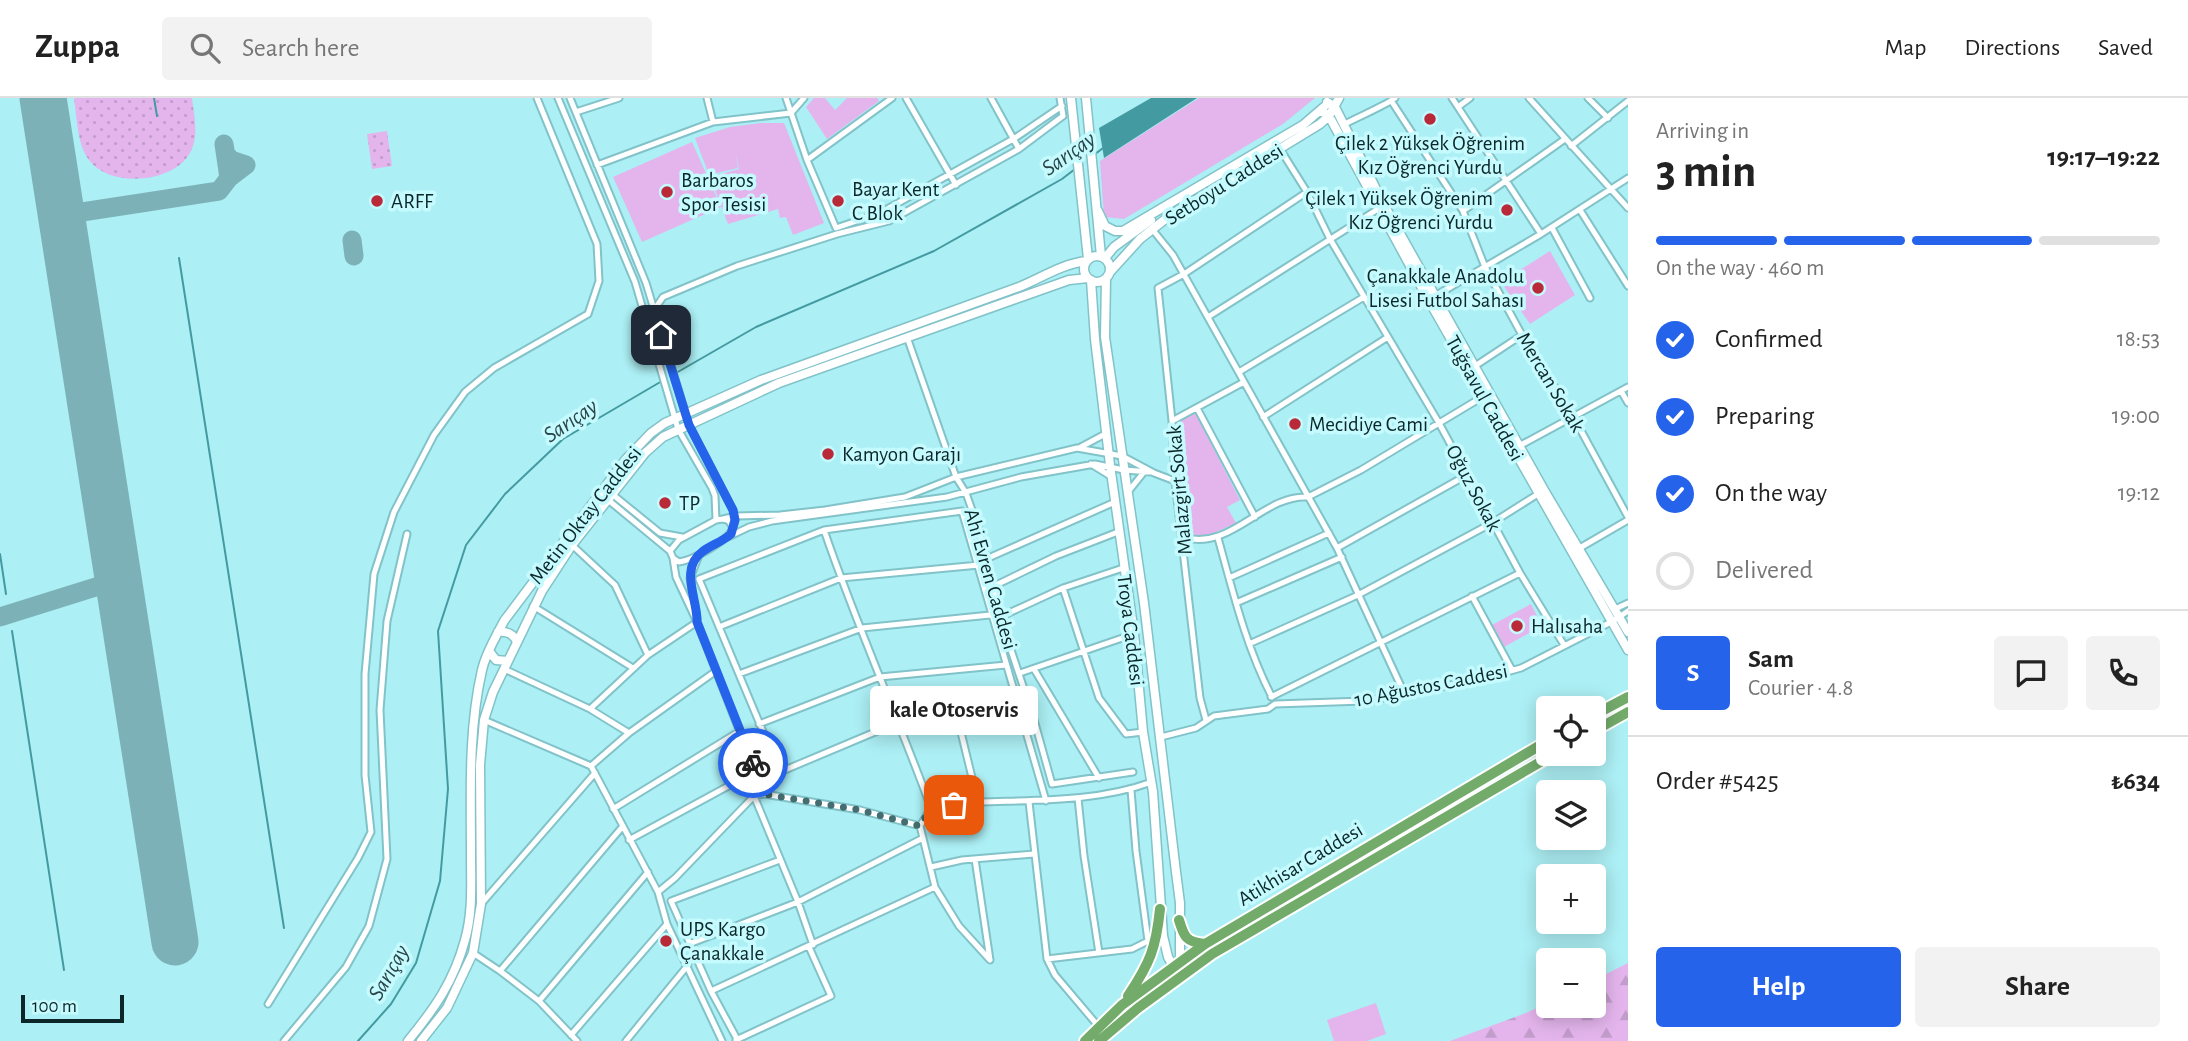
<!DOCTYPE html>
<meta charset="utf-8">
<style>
:root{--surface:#fff;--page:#f2f2f2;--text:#222;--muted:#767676;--line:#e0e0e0;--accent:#2563eb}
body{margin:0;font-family:"Alegreya Sans",sans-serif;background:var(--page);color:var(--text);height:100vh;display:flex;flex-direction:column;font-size:26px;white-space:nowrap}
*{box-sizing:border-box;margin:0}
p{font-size:23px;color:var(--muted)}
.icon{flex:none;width:38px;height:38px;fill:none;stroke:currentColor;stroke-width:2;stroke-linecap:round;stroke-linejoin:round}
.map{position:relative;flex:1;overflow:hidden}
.side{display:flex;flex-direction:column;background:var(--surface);width:560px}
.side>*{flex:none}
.controls{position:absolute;left:1536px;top:598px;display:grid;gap:14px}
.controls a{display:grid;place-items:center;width:70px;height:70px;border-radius:7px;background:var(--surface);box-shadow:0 4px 18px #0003;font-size:35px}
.scale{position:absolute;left:21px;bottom:18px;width:103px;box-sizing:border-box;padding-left:7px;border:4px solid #0b2729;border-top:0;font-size:19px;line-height:24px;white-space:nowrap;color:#0b2729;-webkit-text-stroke:5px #c5fafe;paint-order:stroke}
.pin{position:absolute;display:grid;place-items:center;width:60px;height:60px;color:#fff;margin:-30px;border-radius:14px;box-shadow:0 4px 10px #0006}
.courier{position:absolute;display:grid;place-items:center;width:70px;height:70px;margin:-35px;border:5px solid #2563eb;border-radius:50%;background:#fff;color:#222;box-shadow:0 2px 9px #0007}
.bubble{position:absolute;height:49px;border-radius:7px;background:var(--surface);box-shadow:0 4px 18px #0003;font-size:23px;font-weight:700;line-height:49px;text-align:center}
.headline em{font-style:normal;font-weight:700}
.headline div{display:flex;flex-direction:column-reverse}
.headline{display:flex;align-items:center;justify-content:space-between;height:119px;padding:0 28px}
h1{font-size:46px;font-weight:700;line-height:52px}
.bar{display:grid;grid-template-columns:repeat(4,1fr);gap:10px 7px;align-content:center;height:84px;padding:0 28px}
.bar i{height:9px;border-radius:5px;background:var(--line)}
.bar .on{background:var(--accent)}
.bar p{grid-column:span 4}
.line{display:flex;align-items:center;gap:18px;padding:0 28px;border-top:2px solid var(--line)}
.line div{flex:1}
.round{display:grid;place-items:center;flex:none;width:74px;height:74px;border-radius:7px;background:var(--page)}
ol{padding:0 28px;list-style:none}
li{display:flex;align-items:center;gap:21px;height:77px}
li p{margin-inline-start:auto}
li .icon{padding:7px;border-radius:50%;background:var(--accent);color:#fff;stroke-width:4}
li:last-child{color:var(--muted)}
li i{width:38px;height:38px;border:4px solid var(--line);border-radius:50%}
.primary-button{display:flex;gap:14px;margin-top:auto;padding:14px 28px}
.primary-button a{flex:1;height:80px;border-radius:7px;background:var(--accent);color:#fff;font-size:28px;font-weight:700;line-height:80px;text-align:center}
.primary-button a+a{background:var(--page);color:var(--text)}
header{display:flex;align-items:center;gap:42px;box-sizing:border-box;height:98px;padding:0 35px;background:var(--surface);border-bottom:2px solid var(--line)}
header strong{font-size:33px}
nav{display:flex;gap:38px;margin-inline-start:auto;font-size:24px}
.search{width:490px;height:63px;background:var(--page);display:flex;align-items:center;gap:18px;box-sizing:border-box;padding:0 24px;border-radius:7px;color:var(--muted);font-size:26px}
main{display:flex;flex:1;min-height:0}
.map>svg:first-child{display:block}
.grass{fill:url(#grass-dots)}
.forest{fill:url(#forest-firs)}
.green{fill:#e4b5ed}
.water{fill:#439ba1}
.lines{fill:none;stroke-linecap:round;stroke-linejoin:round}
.stream{stroke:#439ba1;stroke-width:2}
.taxiway{stroke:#7cb2b7;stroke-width:19}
.runway{stroke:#7cb2b7;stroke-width:47}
.street-casing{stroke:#81c3c8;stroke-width:9}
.secondary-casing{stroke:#81c3c8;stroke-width:11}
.highway-casing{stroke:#fff;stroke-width:14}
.street{stroke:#fff;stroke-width:5}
.secondary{stroke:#fff;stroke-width:8}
.highway{stroke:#73ab6b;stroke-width:10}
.done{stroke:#436d70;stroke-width:7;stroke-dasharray:0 12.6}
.route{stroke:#2563eb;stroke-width:9}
.poi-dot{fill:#ba2937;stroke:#c5fafe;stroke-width:2.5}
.labels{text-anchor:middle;stroke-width:7;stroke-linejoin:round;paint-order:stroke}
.poi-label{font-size:21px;fill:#0b2729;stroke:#c5fafe;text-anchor:start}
.street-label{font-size:21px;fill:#0b2729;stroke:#c5fafe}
.water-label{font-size:23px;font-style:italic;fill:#294547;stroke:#c5fafe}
</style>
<header>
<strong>Zuppa</strong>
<div class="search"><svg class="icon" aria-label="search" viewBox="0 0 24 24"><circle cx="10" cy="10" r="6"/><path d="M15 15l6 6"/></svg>Search here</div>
<nav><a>Map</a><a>Directions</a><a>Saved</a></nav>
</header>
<main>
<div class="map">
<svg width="1628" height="943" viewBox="0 0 1628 943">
<defs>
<pattern id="grass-dots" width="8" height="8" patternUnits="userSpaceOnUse" patternTransform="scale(1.75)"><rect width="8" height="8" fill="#e4b5ed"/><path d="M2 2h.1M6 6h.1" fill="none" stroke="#c29ccb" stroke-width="1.8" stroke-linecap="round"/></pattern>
<pattern id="forest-firs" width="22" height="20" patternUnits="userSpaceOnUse" patternTransform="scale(1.75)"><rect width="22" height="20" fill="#e4b5ed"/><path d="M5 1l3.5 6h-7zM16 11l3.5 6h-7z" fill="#c29ccb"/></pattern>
</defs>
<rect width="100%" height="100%" fill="#aceff4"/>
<path class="grass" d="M74 0H192C194 18 199 36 191 53 176 85 110 91 89 62 77 46 77 20 74 0Z
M387 33 392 68 372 71 367 36Z"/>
<path class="forest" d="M1628 865V943H1450L1526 915 1549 904V908H1594V882Z"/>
<path class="green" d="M814 0H825L835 12 847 0H877L879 3 827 41 806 9Z
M1199 0H1315L1283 26 1124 121 1104 119 1100 63Z
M760 25H784L824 125 793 137 786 119 780 120 778 111 728 126 710 79 739 71 736 57 738 70 709 77 695 40 730 29Z
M692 44 721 109 642 144 613 79Z
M1550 153 1575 197 1530 226 1501 184Z
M1195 314 1240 402 1227 409 1236 425 1205 439 1190 437C1177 423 1176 348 1175 325Z
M1531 506 1542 528 1504 549 1492 527Z
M1376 905 1386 936 1367 943H1334L1327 922Z"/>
<path class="water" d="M1151 0H1197L1104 60 1099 30Z"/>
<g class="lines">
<path class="stream" d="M154 0 157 18
M1094 57 1103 50
M179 160 284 830
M676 275 756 229 934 153 1062 81 1075 71
M0 456 6 496
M12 533 64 872
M358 943 391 906 416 865 440 783 448 691 438 533 466 447 505 396 563 341 662 283"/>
<path class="taxiway" d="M226 56 231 62 246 67 229 80
M58 99 69 111 82 114 71 119 63 135
M82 114 219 93 229 80 224 46
M352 142 354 158
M0 519 118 482"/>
<path class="runway" d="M43 0 175 844"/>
<g class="street-casing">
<path id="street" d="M558 0 635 184 678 331 712 390 715 398 716 422
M570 0 646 185 689 327 733 412 735 422 732 433
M707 0 713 24
M786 0 807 62 836 130 880 115 1015 40 1062 8
M906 0 956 87
M991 0 1019 51
M1060 0 1063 18
M1452 0 1541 136
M1529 0 1628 110
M1588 0 1608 20
M1392 4 1463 113 1485 169 1522 237 1573 318 1628 419
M1458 9 1470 0
M576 14 619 0
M1343 27C1352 22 1390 5 1395 0
M1571 48 1628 3
M1280 51 1307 94 1330 141 1439 325 1520 475 1564 547
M807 62 892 0
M597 67 713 24 791 15 804 0
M1580 112 1628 188
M1463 113 1565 41
M1552 130 1590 200
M1152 131 1173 157 1337 450 1405 597
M1435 198 1541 136 1628 80
M654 212 663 199 737 168 837 136 889 123 1019 51 1063 18
M1208 219 1378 111
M907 239 956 379 966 395 979 432 1000 519 1033 618 1052 686 1133 674
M1475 268 1522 237
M1239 274 1364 199
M1621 293 1628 305
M1197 310 1255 419
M1263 319 1388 239
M1172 323 1244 284
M1519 348 1628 289
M1079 350 1107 335
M1091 366 1112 379
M1128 394 1144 374
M612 396 660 435 682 439
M607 401 670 453
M723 421 736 418 780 417 825 412 905 399 956 379 1077 350 1122 358 1154 375 1175 383
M723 421 729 423 733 430C728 443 693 462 679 464L673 460 670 453 679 442 716 422Z
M824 432C856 526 897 617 931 710
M728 439 749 429 772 423 947 399 1021 379 1095 366 1124 372 1151 374
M1183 439C1231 454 1263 396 1308 399L1361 372 1484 298
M1218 440C1233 494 1246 549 1272 599
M572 447 615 487 648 557
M1337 450 1467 377
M1578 451 1628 422
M673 460 676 479 697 524 764 696
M986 461 1115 404
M1229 480 1329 435
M994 488 1056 458 1118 434
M1063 490 1099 600 1126 636 1143 634
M1472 498 1512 572
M1236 505 1342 459
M533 508 633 570
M1615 511 1628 505
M1000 519 1063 490 1123 470
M697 521 690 480 699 457
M719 529 841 480 979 467
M1249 546 1358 497 1492 425 1538 396
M504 571 590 611 629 635
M1034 571 1099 680
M1020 575 1134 536
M739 576 862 530 990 517
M1271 599 1520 475
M590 611 648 557 697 524
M484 622 591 668 629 635 716 573
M958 622 978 704
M1206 622 1200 600 1175 383 1172 323 1158 190 1184 176 1307 94
M899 624 780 674 699 481 824 432 962 413 1046 703
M759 626 880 579 1006 567
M903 632 958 622 1022 618
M1161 639 1196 630 1214 618 1268 611 1275 606 1364 603 1405 597 1496 577 1521 570 1613 523 1628 513
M591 668 658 794 675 780 754 698
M1078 700 1084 758 1099 855
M1029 704 1047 861 1055 877 1099 929
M613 711 740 633
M920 728 935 789 959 828 990 862
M629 742 756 673
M975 761 990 862
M931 769 962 762 1034 756
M658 794 667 826 722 943
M481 806 595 675
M689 846 798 804 923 740
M813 847 798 804 754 698 764 696 860 712 920 728 931 710C947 708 964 704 980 704 1038 702 1096 704 1152 684
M473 855 500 873 539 903 577 943
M1047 861 1132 851 1148 843 1136 753 1131 692
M500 873 623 728
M711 893 935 789
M539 903 648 774
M268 906 358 760 371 734 365 677V576L374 476 394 414 434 337 465 294 494 270 588 216 599 183 597 146 537 0
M571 937 667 826
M737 941 711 893 671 803 780 762
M736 942 831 898 809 849
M284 943 346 869 369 828 387 761 380 612 387 523 407 436
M626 943 688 867"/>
</g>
<g class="secondary-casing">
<path id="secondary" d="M1071 0 1088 161
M1086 0 1101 158
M1327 4 1335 9 1384 107 1544 392 1628 534
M1321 13 1329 18 1428 201 1628 552
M1098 113 1105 128 1115 133H1123L1303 27 1324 9
M1084 171a13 13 0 1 1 26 0a13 13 0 1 1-26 0Z
M1105 160 1114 149 1151 122
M1110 174 1140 141 1168 119 1320 26 1329 18 1339 0
M1106 181 1105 239 1144 505 1176 774 1180 805V862L1182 865
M1091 182 1095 241 1110 367 1134 536 1143 634 1153 694 1163 838 1168 859 1179 879
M498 534C506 533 514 536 517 544
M489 553 496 562 508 563
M408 943C435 910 454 883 465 842 473 814 471 786 471 757 471 695 468 633 482 572 486 554 496 539 504 523L626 361 651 335 665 325 761 282 1019 189C1041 180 1062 166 1086 163
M421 943 447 910 473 855 481 806 480 667 484 622 493 594 542 493 572 447 645 355 663 339 779 285 1069 182 1088 180"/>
</g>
<g class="highway-casing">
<path id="highway" d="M1594 617 1628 599
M1594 633 1628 614
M1179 822C1184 839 1186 844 1205 846
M1128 898C1150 865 1156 850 1160 811
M1085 943 1122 907 1205 846 1549 642
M1099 943 1138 910 1212 856 1554 656"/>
</g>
<use href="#street" class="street"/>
<use href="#secondary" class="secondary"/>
<use href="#highway" class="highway"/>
</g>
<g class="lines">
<path class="done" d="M753 665 764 696 860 712 920 728 931 710 954 707"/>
<path class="route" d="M661 237 689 327 733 412 735 422 731 436C722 444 711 447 702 454 679 471 698 502 697 524L753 665"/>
</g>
<g class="poi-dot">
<circle cx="1430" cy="21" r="7"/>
<circle cx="667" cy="94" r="7"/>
<circle cx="377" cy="103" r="7"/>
<circle cx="838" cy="103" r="7"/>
<circle cx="1507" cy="112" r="7"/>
<circle cx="1538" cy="190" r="7"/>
<circle cx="1295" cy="326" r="7"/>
<circle cx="828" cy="356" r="7"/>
<circle cx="665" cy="405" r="7"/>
<circle cx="1517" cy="528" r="7"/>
<circle cx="666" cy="843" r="7"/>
</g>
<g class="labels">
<g class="poi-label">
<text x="1430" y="52" text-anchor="middle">Çilek 2 Yüksek Öğrenim<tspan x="1430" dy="24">Kız Öğrenci Yurdu</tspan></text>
<text x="681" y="89">Barbaros<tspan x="681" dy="24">Spor Tesisi</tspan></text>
<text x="852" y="98">Bayar Kent<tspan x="852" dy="24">C Blok</tspan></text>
<text x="1493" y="107" text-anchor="end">Çilek 1 Yüksek Öğrenim<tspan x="1493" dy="24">Kız Öğrenci Yurdu</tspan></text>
<text x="391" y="110">ARFF</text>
<text x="1524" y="185" text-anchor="end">Çanakkale Anadolu<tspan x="1524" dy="24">Lisesi Futbol Sahası</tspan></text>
<text x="1309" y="333">Mecidiye Cami</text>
<text x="842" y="363">Kamyon Garajı</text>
<text x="679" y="412">TP</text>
<text x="1531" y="535">Halısaha</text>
<text x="680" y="838">UPS Kargo<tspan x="680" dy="24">Çanakkale</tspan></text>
</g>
<g class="street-label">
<text transform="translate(1224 86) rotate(-32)" y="7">Setboyu Caddesi</text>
<text transform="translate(1551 284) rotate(59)" y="7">Mercan Sokak</text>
<text transform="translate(1485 300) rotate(61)" y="7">Tuğsavul Caddesi</text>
<text transform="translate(1474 390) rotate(62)" y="7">Oğuz Sokak</text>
<text transform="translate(1179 392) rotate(-95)" y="7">Malazgirt Sokak</text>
<text transform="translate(585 417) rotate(-52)" y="7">Metin Oktay Caddesi</text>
<text transform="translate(991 481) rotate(74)" y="7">Ahi Evren Caddesi</text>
<text transform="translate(1131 532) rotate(83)" y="7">Troya Caddesi</text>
<text transform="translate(1431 587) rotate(-11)" y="7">10 Ağustos Caddesi</text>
<text transform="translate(1300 766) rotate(-31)" y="7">Atikhisar Caddesi</text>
</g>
<g class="water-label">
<text transform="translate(1068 55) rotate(-35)" y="8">Sarıçay</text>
<text transform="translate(570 322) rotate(-34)" y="8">Sarıçay</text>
<text transform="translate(388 874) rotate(-60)" y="8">Sarıçay</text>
</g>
</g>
</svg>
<div class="controls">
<a><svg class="icon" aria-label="locate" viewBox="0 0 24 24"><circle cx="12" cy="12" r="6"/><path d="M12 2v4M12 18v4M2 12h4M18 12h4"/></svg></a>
<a><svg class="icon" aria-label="layers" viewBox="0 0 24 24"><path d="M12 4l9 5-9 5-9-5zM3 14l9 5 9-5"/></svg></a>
<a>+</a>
<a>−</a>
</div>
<div class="scale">100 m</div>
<div class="pin" style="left:954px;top:707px;background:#ea580c"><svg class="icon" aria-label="bag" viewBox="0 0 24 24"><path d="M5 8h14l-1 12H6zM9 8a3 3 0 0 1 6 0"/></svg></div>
<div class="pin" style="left:661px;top:237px;background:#1f2937"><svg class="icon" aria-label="home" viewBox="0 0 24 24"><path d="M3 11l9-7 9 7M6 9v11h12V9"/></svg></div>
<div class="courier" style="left:753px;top:665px"><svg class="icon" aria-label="bike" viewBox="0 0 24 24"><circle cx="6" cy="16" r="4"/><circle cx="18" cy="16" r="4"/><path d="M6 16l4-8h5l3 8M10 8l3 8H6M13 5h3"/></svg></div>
<div class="bubble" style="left:870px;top:588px;width:168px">kale Otoservis</div>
</div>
<section class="side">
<div class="headline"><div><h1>3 min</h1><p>Arriving in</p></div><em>19:17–19:22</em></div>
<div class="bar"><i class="on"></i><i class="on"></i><i class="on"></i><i></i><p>On the way · 460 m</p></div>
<ol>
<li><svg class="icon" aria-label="check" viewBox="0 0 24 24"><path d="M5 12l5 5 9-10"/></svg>Confirmed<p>18:53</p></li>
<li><svg class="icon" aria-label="check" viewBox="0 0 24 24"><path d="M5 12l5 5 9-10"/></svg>Preparing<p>19:00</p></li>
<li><svg class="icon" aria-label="check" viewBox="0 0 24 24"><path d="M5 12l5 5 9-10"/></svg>On the way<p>19:12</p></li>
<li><i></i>Delivered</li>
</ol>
<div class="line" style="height:126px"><b class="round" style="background:var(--accent);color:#fff">S</b><div><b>Sam</b><p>Courier · 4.8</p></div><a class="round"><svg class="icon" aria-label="chat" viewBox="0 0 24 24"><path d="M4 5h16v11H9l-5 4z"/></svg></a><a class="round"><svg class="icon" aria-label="phone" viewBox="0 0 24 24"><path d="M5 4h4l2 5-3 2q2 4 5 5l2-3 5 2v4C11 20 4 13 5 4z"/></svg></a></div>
<div class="line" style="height:91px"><div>Order #5425</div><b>₺634</b></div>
<div class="primary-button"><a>Help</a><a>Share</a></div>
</section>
</main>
